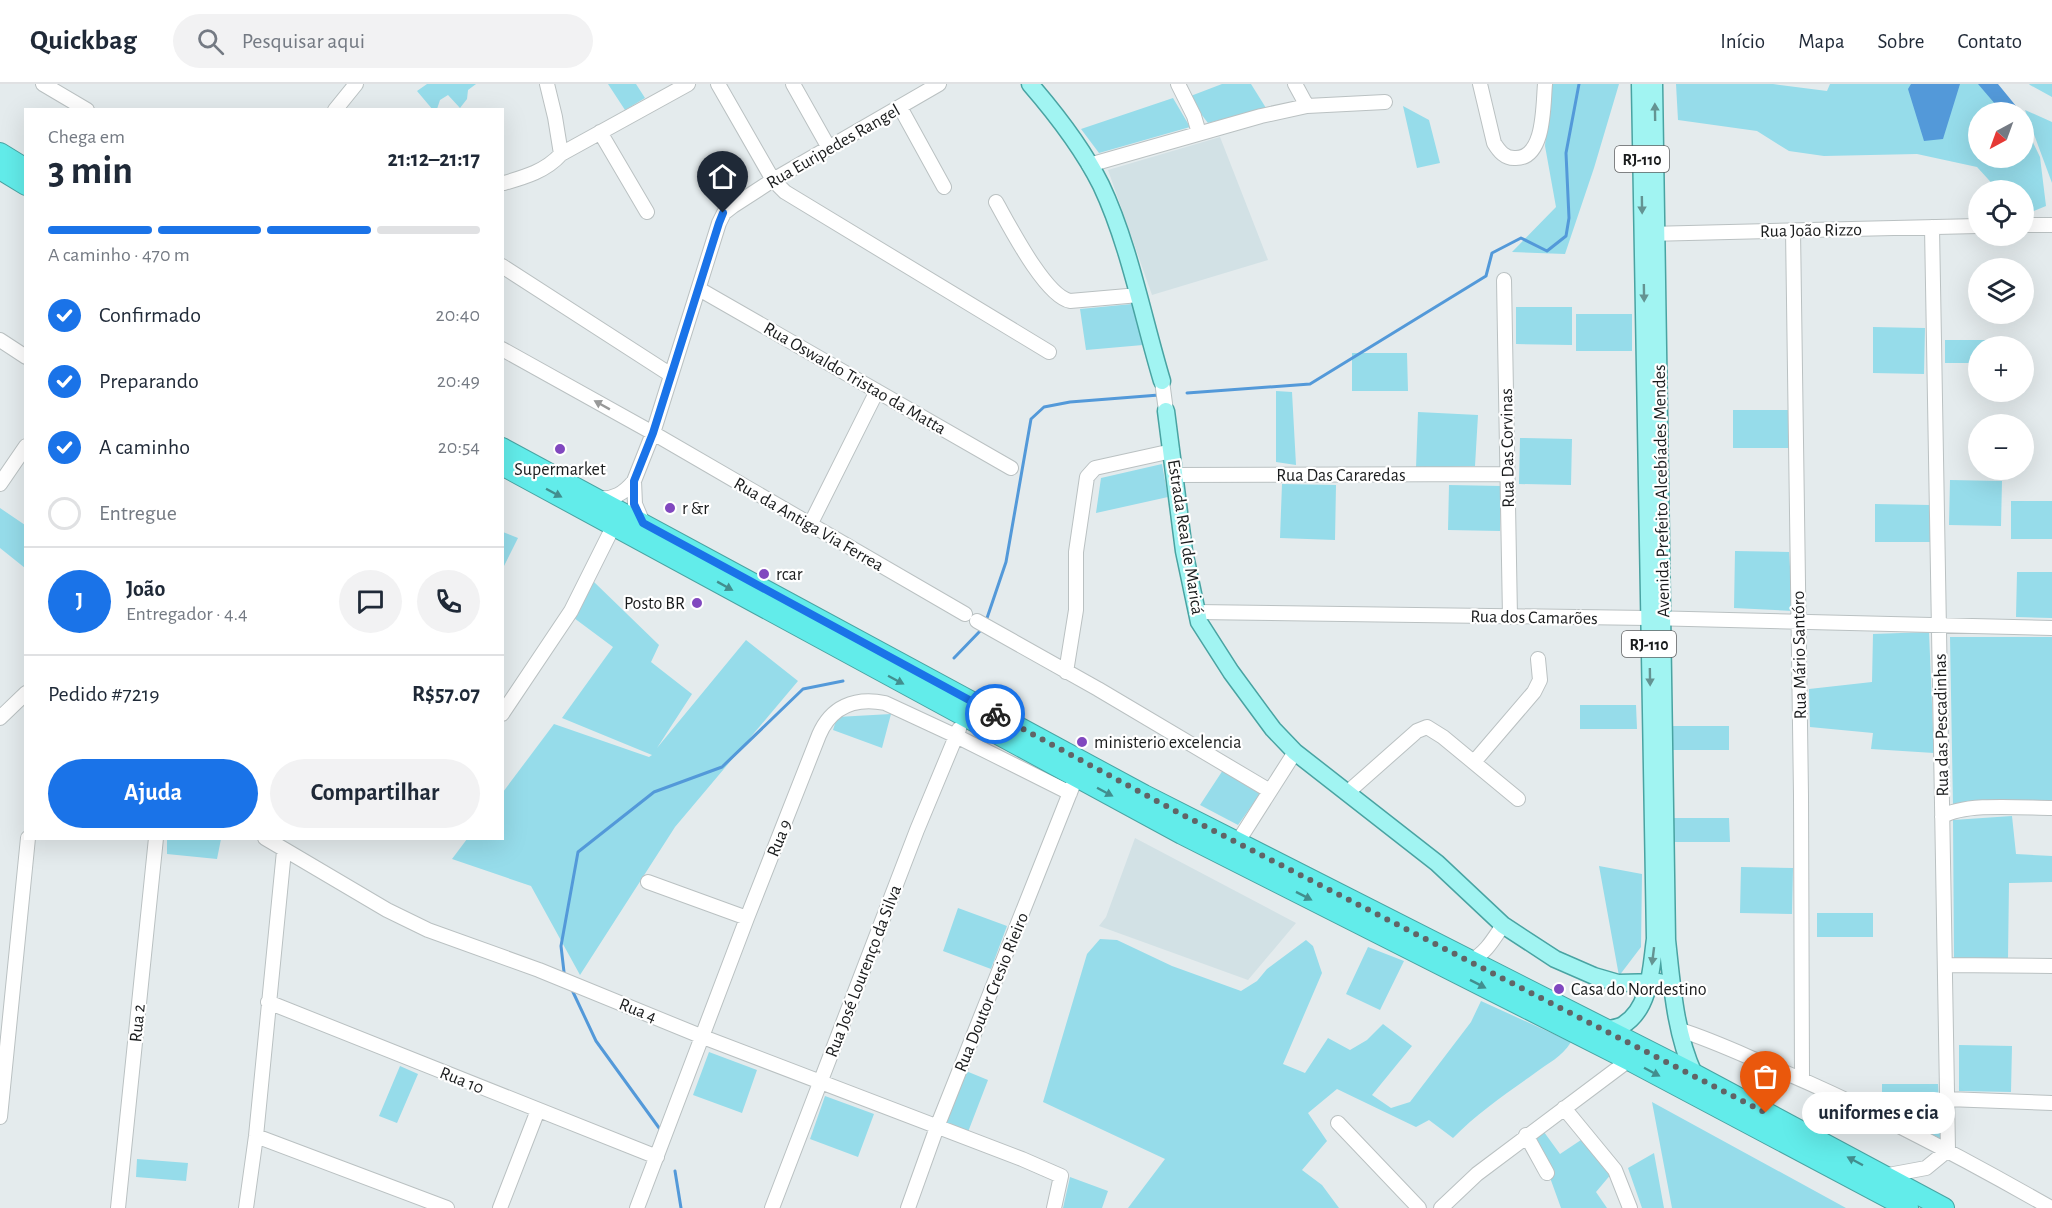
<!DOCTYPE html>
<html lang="pt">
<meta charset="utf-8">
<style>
:root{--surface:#fff;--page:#f2f2f3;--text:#1f2937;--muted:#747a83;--line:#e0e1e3;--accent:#1a73e8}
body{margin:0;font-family:"Alegreya Sans",sans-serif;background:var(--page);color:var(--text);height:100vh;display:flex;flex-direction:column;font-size:22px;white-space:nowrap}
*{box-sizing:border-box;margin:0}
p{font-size:20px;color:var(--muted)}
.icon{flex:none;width:33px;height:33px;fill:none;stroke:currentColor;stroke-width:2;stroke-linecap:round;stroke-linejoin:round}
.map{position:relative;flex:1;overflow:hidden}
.side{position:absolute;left:24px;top:24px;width:480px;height:732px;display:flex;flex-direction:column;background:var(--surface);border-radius:0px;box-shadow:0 6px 24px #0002}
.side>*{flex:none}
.needle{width:39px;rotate:221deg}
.buttons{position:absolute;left:1968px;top:18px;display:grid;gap:12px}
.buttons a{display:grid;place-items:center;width:66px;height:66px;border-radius:50%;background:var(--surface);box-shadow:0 6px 24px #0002;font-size:30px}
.pin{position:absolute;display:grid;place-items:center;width:51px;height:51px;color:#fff;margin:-62px -26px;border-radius:50% 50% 50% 0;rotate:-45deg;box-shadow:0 0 6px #0007}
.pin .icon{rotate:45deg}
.courier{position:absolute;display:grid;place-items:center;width:60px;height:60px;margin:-30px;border:4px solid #1a73e8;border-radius:50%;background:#fff;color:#222;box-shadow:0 2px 8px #0007}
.bubble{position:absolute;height:42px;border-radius:21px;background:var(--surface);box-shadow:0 6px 24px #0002;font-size:20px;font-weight:700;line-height:42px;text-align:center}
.summary em{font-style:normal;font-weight:700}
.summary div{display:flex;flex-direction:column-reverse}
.summary{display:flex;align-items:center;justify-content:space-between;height:102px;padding:0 24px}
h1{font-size:39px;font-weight:700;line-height:45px}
.bar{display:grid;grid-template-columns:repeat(4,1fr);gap:9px 6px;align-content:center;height:72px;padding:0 24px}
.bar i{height:8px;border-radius:4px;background:var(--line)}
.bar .selected{background:var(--accent)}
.bar p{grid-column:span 4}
.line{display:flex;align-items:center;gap:15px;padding:0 24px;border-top:2px solid var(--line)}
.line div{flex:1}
.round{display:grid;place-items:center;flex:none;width:63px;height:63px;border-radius:32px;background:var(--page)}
ol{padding:0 24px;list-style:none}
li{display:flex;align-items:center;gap:18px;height:66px}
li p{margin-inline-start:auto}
li .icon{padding:6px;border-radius:50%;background:var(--accent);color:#fff;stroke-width:4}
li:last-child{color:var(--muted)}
li i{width:33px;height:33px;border:3px solid var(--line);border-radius:50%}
.primary-button{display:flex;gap:12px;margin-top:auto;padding:12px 24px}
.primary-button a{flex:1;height:69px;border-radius:36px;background:var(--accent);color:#fff;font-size:24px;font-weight:700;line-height:69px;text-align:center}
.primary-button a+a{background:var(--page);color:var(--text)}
header{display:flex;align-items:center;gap:36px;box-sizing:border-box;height:84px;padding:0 30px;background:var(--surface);border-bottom:2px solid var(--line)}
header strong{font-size:28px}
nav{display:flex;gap:33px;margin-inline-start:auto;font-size:21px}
.search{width:420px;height:54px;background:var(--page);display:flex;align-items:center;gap:15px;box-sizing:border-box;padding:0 21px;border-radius:33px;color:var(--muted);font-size:22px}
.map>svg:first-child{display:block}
.built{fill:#d2e1e5}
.green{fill:#96dcea}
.water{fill:#5399d9}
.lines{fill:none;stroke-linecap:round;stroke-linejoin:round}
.stream{stroke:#5399d9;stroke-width:3}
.minor-casing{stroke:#bac1c2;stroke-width:16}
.major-casing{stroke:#49a3a2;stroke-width:19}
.highway-casing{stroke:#49a3a2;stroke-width:22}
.minor{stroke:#fff;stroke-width:14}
.major{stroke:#a1f4f2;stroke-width:16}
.highway{stroke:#62ecea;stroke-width:20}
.oneway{fill:#649392}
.oneway2{fill:#989999}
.oneway3{fill:#428e8e}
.done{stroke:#616466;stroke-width:6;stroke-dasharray:0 10.8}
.route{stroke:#1a73e8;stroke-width:8}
.poi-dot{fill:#8148bf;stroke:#fff;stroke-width:2}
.labels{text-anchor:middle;stroke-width:4.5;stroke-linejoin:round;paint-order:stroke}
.shield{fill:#fff;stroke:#5f6061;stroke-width:1.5}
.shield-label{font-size:16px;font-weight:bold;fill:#1a1c1d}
.street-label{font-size:18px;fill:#1a1c1d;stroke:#fff}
.poi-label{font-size:18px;fill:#1a1c1d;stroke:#fff;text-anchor:start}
</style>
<header>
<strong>Quickbag</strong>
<div class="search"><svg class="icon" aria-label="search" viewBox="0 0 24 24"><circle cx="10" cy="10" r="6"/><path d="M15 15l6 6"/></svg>Pesquisar aqui</div>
<nav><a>Início</a><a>Mapa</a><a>Sobre</a><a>Contato</a></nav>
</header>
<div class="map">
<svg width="2052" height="1124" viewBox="0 0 2052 1124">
<rect width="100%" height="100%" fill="#e4ebed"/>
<path class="built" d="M1220 53 1268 176 1152 211 1108 86Z
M1135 754 1296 839 1248 896 1099 842 1106 833Z"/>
<path class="green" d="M427 0H476L468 6 467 15 460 24 448 11 440 16 437 25 433 26 417 7Z
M608 0H636L645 14 625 26Z
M1222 0H1251L1266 24 1208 39 1188 13Z
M1550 0H1619L1594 84 1565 170 1512 168 1556 123 1545 62Z
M1676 0H1773L1827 7 1830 0H1990L2016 28H1978V74H2024V40L2040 73 2046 122 2024 131V106H1998L1977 83 1917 70 1824 72 1789 67 1757 47 1678 36Z
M2029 0H2052V13L2030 1Z
M1173 14 1190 43 1099 69 1081 45Z
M1403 22 1429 36 1440 79 1417 84Z
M2025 26 2052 38V99Z
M1132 220 1143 261 1086 266 1080 225Z
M1516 223H1572V261L1516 260Z
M1576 230H1632V267H1576Z
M1873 243 1925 244 1924 290 1873 289Z
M1945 256H2001V262H1978V279H1945Z
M1352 269H1407L1408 307H1352Z
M1276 307 1292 308 1296 381 1276 378Z
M1733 326H1789V364H1733Z
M1418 328 1478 331 1475 382 1416 384Z
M1520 354 1572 355 1571 401 1519 400Z
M1162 380 1168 413 1096 429 1101 394Z
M1950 396 2002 397 2001 442 1949 441Z
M1282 400 1336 401 1335 456 1280 454Z
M1449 401 1501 402 1500 447 1448 446Z
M2011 417H2052V455H2011Z
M1875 420 1930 421V458H1875Z
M0 424 25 441V484L0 464Z
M503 448 518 454 503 484Z
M1735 467 1789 468 1793 527 1734 524Z
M2017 488H2052V534L2016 533Z
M593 497 659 561 651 578 692 610 657 664 746 556 798 597 675 743 580 891 531 802 452 775 467 755 502 754 503 708 554 640 649 673 652 671 562 634 613 563 574 534Z
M1929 548 1934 669 1871 665 1873 649 1810 643 1809 605 1872 598 1873 550Z
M1950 553H2052V721L1953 723Z
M1580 621H1636L1637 645H1580Z
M891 630 882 664 833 646 837 633Z
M1672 642H1729V666H1673Z
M1223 686 1261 709 1238 741 1200 721Z
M2012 732 2016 770 2052 772V798L2009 799 2008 874H1954L1953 736Z
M1673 734H1729L1730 758H1673Z
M167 755H221L217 775 167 770Z
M1599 782 1642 790 1641 863 1619 892Z
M1741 783 1793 784 1792 830 1740 829Z
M958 824 1007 842 991 885 943 867Z
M1817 829H1873V853H1817Z
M1100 855 1117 856 1172 882 1241 907 1257 897 1267 885 1306 856 1313 862 1322 889 1283 980 1305 989 1328 954 1350 966 1367 956 1383 940 1412 962 1372 1011 1391 1024 1410 1018 1471 938 1481 917 1571 958C1562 973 1548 979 1535 989 1507 1009 1477 1029 1453 1054L1429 1036 1416 1043 1337 1005 1308 1029 1327 1057 1302 1086 1322 1101 1339 1124H1128L1165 1075 1043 1018 1087 870Z
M1368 863 1404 877 1380 926 1346 910Z
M1959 961 2012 962 2011 1008 1959 1007Z
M709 968 757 986 742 1029 693 1011Z
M400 982 418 990 397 1039 379 1032Z
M966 987 988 996 968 1048 946 1039Z
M1882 1000H1938L1941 1055 1882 1024Z
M825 1012 874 1030 858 1073 810 1055Z
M1652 1018 1846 1124H1672Z
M1544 1048 1560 1070 1584 1054 1612 1089 1596 1108 1607 1124H1561L1536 1055Z
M1654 1069 1664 1124H1642L1628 1084Z
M137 1075 188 1079 186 1097 136 1093Z
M1070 1093 1108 1107 1102 1124H1063Z"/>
<path class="water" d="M1911 0H1960L1943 55 1924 57 1908 5Z
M1978 0H1998L2016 22 2006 28H2002Z"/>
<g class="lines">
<path class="stream" d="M1187 309 1310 300 1486 192 1492 169 1521 154 1547 167 1566 152 1569 134 1566 69 1579 0
M986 537 1006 478 1031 335 1044 323 1070 318 1159 311
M954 574 982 545
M564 888 561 862 578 768 654 708 722 683 803 605 843 597
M573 908 596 957 662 1048
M675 1087 681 1124"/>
<g class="minor-casing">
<path id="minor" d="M43 0 87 26
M547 0 555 33 561 70
M718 0 773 96 785 108 1049 268
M793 0 829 64
M1178 0 1194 32 1199 49
M1295 0 1307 22
M1480 0 1494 59C1499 67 1505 75 1516 74 1545 74 1543 21 1545 0
M900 23 944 103
M335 26 356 0
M600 48 647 128
M1089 81 1261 32 1307 22 1385 18
M504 99C525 93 546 87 561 70L688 0
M996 118C1009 141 1045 212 1070 217L1139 211
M2024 141H2052
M1793 146 1801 711 1802 995
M1648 150 1978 142
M502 182 671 291
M1504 196 1510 533
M699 205 1011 384
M0 256 26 273
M502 265 653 349 965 530
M1162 297 1166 327
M1175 391 1507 390
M0 400 26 362
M597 414C614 416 624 409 634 397
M643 439 635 420 634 397 653 349 719 139 724 129 733 122 773 96 939 0
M810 441 877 307
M1196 528 1648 534 2052 544
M977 537 1098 605 1270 707
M1066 588 1076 526V468L1087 393 1095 384 1172 367
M502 630 571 527 614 441
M0 634 26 609
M1474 678 1534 608 1540 596 1538 575
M1348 708 1417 647 1427 643 1443 653 1518 715
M1942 733C1964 718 2025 724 2052 724
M265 754 387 826 428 846 539 886 703 953 1022 1075 1061 1092 1054 1124
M1237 759 1295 668
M648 798 747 834
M1469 878C1486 869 1493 856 1503 841
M1945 881 2052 882
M268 918 657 1073
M1680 946C1709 955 1737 968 1765 980 1864 1021 1958 1071 2051 1124
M1947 1015 2052 1019
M1564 1024 1615 1086 1630 1124
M0 1033 28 754
M1338 1039 1419 1124
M1526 1051 1547 1089
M256 1052 447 1124
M1883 1092 1926 1084 1948 1066 1932 143
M118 1124 156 754
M246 1124 256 1052 284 767
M500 1124 538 1026
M637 1124 747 834 819 651C831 623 854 613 885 619L956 652 1070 709
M772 1124 917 746 959 645
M908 1124 937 1043 1073 701
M1441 1124 1477 1090 1629 976"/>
</g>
<g class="major-casing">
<path id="major" d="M1030 0C1056 30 1083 65 1101 101 1129 160 1143 234 1162 297
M1654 0 1667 856C1672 901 1675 949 1694 990
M1166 327 1184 467 1199 538 1231 588 1273 645 1295 668 1437 779 1503 841 1555 875 1594 892 1618 899 1659 898
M1605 946C1611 944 1618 944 1623 941 1651 924 1651 883 1655 855L1640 0"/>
</g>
<g class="highway-casing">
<path id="highway" d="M0 69 26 85
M0 85 26 101
M502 364 1144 711 1694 990 1944 1124
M502 381 1182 750 1629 976 1908 1124"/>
</g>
<use href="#minor" class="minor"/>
<use href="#major" class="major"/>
<use href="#highway" class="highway"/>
</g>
<defs><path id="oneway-solid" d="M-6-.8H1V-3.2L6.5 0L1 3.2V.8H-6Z" transform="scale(1.5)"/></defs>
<g class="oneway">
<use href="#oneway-solid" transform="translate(1655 28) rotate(-91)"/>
<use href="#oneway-solid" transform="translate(1642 121) rotate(89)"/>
<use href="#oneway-solid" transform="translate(1644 209) rotate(89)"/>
<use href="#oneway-solid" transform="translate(1650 593) rotate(89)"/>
<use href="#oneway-solid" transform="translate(1653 872) rotate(97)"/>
</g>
<use class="oneway2" href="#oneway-solid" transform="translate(602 321) rotate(-151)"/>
<g class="oneway3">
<use href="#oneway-solid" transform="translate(554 409) rotate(28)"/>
<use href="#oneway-solid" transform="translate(725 502) rotate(29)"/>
<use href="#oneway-solid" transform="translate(896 596) rotate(28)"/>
<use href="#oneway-solid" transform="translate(1105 708) rotate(28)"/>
<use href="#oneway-solid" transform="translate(1304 812) rotate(27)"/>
<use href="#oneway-solid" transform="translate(1478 900) rotate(27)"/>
<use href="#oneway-solid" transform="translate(1652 988) rotate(28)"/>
<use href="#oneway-solid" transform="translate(1855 1077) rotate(-152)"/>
</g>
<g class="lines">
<path class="done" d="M995 630 1181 730 1766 1029"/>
<path class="route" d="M723 129 719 139 653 349 634 397V420L643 439 995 630"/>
</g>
<g class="poi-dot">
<circle cx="560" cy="365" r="6"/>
<circle cx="670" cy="424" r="6"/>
<circle cx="764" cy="490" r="6"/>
<circle cx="697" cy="519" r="6"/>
<circle cx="1082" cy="658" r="6"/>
<circle cx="1559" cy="905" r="6"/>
</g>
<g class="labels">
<g class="shield">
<rect x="1615" y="62" width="54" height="26" rx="4.5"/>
<rect x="1622" y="547" width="54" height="26" rx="4.5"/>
</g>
<g class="shield-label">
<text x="1642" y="81">RJ-110</text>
<text x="1649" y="566">RJ-110</text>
</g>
<g class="street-label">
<text transform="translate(833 62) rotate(-30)" y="6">Rua Euripedes Rangel</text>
<text transform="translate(1811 146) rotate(-1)" y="6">Rua João Rizzo</text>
<text transform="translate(855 294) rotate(30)" y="6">Rua Oswaldo Tristao da Matta</text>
<text transform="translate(1507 364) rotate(-91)" y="6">Rua Das Corvinas</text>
<text x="1341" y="397">Rua Das Cararedas</text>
<text transform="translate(1661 407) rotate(-91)" y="6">Avenida Prefeito Alcebíades Mendes</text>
<text transform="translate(809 440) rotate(30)" y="6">Rua da Antiga Via Ferrea</text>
<text transform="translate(1186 453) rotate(81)" y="6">Estrada Real de Maricá</text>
<text transform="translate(1534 533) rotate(1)" y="6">Rua dos Camarões</text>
<text transform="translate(1799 571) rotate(-91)" y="6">Rua Mário Santóro</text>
<text transform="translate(1941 641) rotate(-91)" y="6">Rua das Pescadinhas</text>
<text transform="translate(779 754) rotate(-68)" y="6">Rua 9</text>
<text transform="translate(863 887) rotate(-69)" y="6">Rua José Lourenço da Silva</text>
<text transform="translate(991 908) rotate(-68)" y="6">Rua Doutor Cresio Rieiro</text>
<text transform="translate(638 926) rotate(22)" y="6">Rua 4</text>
<text transform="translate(137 939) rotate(-84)" y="6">Rua 2</text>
<text transform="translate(462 996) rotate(22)" y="6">Rua 10</text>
</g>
<g class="poi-label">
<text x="560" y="391" text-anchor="middle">Supermarket</text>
<text x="682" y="430">r &amp;r</text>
<text x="776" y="496">rcar</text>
<text x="685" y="525" text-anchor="end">Posto BR</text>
<text x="1094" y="664">ministerio excelencia</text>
<text x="1571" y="911">Casa do Nordestino</text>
</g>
</g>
</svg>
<div class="buttons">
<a><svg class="needle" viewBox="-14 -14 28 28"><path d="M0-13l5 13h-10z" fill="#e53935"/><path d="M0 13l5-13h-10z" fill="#747a83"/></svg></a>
<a><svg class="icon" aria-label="locate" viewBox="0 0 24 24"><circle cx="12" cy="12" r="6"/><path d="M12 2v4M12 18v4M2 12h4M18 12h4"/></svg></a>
<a><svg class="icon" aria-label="layers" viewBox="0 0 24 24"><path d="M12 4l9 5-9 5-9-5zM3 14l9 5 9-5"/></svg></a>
<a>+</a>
<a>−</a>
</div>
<div class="pin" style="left:1766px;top:1029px;background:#ea580c"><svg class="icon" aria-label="bag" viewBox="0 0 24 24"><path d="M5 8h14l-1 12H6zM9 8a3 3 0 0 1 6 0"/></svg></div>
<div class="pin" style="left:723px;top:129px;background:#1f2937"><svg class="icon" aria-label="home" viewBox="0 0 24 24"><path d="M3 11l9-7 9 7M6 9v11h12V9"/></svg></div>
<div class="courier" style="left:995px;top:630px"><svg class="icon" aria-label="bike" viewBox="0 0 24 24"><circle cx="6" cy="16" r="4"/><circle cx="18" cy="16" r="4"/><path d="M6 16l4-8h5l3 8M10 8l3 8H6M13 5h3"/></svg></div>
<div class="bubble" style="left:1802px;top:1008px;width:153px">uniformes e cia</div>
<section class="side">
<div class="summary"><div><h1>3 min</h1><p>Chega em</p></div><em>21:12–21:17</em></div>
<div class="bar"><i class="selected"></i><i class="selected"></i><i class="selected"></i><i></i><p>A caminho · 470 m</p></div>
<ol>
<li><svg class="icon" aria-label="check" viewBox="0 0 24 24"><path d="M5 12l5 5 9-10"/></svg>Confirmado<p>20:40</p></li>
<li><svg class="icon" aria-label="check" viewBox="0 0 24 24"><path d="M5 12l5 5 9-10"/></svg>Preparando<p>20:49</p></li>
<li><svg class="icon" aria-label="check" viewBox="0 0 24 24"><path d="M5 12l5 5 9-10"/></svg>A caminho<p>20:54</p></li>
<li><i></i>Entregue</li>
</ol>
<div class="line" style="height:108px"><b class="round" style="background:var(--accent);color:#fff">J</b><div><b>João</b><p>Entregador · 4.4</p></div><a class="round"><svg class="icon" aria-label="chat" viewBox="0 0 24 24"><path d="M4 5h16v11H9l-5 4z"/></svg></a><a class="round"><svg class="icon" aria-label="phone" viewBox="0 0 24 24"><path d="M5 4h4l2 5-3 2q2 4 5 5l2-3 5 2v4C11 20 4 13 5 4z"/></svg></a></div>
<div class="line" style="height:78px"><div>Pedido #7219</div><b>R$57.07</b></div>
<div class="primary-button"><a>Ajuda</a><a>Compartilhar</a></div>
</section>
</div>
